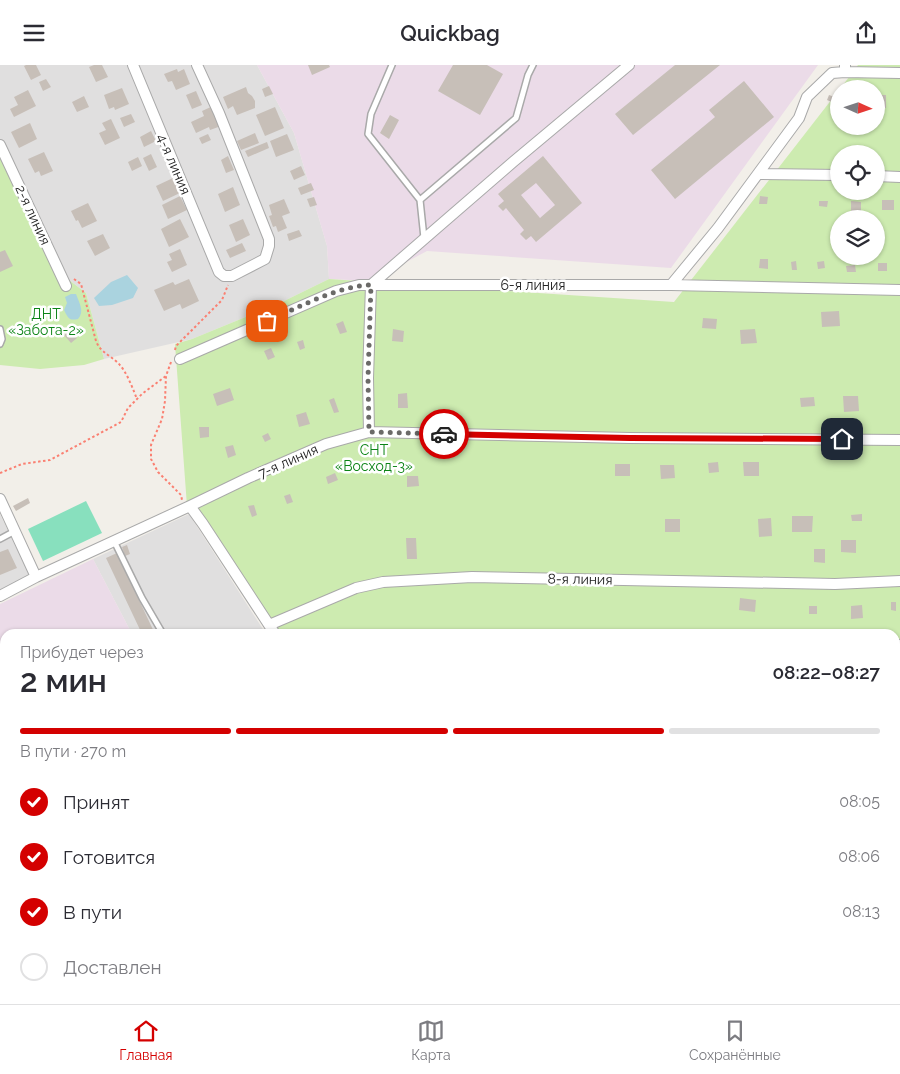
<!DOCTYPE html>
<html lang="ru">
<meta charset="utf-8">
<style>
:root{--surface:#fff;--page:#f7f7f7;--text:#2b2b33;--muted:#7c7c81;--line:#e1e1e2;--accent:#d40000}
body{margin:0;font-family:Raleway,sans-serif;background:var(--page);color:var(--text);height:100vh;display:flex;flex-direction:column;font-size:19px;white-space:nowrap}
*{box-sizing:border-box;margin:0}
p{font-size:16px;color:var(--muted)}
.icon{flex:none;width:28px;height:28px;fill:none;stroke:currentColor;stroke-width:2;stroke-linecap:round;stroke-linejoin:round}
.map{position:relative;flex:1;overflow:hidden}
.drawer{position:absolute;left:0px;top:564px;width:900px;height:376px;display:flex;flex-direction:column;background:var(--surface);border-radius:15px 15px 0 0;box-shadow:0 1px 4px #0004}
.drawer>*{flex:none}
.needle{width:32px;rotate:93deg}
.controls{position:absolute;left:830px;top:15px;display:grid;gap:10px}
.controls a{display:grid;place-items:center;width:55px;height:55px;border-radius:50%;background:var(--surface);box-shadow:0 1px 4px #0004;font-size:25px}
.pin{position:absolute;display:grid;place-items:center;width:42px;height:42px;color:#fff;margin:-21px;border-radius:10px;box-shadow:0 2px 8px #0006}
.courier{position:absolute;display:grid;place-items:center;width:50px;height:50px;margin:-25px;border:4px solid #d40000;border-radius:50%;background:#fff;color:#222;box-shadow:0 1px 6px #0007}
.head em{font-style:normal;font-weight:600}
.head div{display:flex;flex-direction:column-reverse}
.head{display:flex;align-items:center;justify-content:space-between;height:85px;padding:0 20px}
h1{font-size:32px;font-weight:600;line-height:38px}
.bar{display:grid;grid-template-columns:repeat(4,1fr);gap:8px 5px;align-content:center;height:60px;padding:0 20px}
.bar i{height:6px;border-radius:4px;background:var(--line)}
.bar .selected{background:var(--accent)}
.bar p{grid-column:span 4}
ol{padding:0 20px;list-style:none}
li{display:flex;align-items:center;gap:15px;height:55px}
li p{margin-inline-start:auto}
li .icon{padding:5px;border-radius:50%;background:var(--accent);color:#fff;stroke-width:4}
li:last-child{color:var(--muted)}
li i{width:28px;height:28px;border:2px solid var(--line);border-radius:50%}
header{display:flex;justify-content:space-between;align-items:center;height:65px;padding:0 20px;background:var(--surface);font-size:22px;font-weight:600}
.tab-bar{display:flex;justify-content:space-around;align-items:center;height:70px;border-top:1px solid var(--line);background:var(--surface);font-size:14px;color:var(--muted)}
.tab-bar a{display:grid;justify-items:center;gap:2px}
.tab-bar .selected{color:var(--accent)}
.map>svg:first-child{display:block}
.residential{fill:#e0dfdf}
.industrial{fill:#ebdbe8}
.grass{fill:#cdebb0;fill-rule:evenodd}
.forest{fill:#add19e}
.wetland{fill:#c6e0d4}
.pitch{fill:#88e0be}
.water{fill:#aad3df}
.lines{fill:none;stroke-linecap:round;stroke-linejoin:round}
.stream{stroke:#aad3df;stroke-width:3}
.building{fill:#c7bfb8;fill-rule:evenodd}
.service-casing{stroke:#a9a9a9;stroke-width:8}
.minor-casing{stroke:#a9a9a9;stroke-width:12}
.path{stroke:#fa8072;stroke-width:2;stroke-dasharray:2.5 2.5;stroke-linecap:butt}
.service{stroke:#fff;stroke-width:5}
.minor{stroke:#fff;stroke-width:10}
.done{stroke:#6b6a68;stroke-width:5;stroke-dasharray:0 9}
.route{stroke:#d40000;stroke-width:6}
.labels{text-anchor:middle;stroke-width:5;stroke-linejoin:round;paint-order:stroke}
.street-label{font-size:14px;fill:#222;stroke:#fff}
.park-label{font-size:14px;fill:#0c8416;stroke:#fff}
</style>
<header><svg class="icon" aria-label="menu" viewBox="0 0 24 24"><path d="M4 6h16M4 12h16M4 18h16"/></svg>Quickbag<svg class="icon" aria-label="share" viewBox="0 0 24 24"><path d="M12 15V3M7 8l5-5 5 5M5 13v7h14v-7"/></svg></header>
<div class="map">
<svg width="900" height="939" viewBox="0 0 900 939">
<rect width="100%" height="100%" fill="#f2efe9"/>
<path class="residential" d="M0 0H257L294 68 327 181 329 214 280 238 192 274 104 294 86 228 52 202 0 93Z
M0 449 30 511 0 525Z
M189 449 266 569H132L93 494Z
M0 808H5V935H149L148 939H0Z
M163 935H211L207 939H161Z
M244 935H298L293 939H247Z"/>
<path class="industrial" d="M257 0H818L671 203 427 186 371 216 329 214 327 181 294 68Z
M93 494 132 569H5V808H0V539Z"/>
<path class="grass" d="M858 0H900V773H895V569H270L187 441 175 279 192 274 280 238 329 214 674 237 839 25V61H876V24H840ZM839 89H876V126H839ZM839 154H876V191H839Z
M0 93 52 202 86 228 104 294 84 300 40 304 0 300Z"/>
<path class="forest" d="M895 780H900V939H300L306 935H895Z"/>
<path class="wetland" d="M898 876 900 880V939H502L540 935H895V877Z"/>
<path class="pitch" d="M86 436 102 468 43 496 28 464Z"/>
<path class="water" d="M127 210 138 223 133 233 112 240 99 241 94 233 111 217Z
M71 229H76C79 238 85 246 78 254 69 256 68 253 64 245L67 238 65 232Z"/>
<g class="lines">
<path class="stream" d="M895 719H900"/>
</g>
<path class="building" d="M26 0H36L41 10 31 15 24 1Z
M94 0H102L108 12 96 17 89 2Z
M308 0H329L330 2 312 10Z
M453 0H487L503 9 480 50 438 26Z
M675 0H720L633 70 615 49Z
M177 4 178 7 184 4 190 19 176 25 172 16 168 17 164 9Z
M46 14 51 22 43 26 39 17Z
M744 16 774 52 675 134 651 105 715 52 709 45Z
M269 21 273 29 265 32 262 24Z
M246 22 248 28 252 31 255 36V43L237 50 233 41 228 44 223 32Z
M122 23 129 39 115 45 114 42 109 44 104 30Z
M28 25 36 41 14 52 10 44 18 40 14 32Z
M196 26 202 40 192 44 186 30Z
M829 30 838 33 836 39 827 35Z
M876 30H886V43H877Z
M84 31 89 42 77 47 72 37Z
M213 41 221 61 210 65 209 62 196 68 191 57 204 51 202 46Z
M275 42 284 63 265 71 256 50Z
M131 49 135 57 124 62 120 53Z
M390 50 399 55 389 74 380 68Z
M111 54 120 73 105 80 99 68 106 65 102 58Z
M30 58 37 74 19 83 11 67Z
M151 66 156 76 144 82 140 72Z
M255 68 259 78 241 85 237 76Z
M208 69 211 75 202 79 199 73Z
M287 69 294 85 276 92 270 76Z
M267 77 269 83 248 92 245 86Z
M44 87 53 106 41 111 39 106 35 108 28 94Z
M151 89 157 102 149 106 143 93Z
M228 91 234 105 226 108 221 95Z
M543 91 582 138 536 177 531 171 526 175 520 169 524 165 506 143 503 146 498 141 504 136 498 129ZM536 118 555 140 540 153 521 130Z
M138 92 142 101 132 106 128 97Z
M301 101 305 110 294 115 290 106Z
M173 113 180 128 163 136 156 121Z
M311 118 314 125 301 130 298 123Z
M233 122 240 140 225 147 218 129Z
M180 131 187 145 168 154 162 140Z
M760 131 768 132 767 139H759Z
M314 132 317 140 310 142 307 134Z
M284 134 290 148 282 151 287 163 278 167 276 161 273 162 269 151 272 150 269 140Z
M882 135H894V145H882Z
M819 136H828L827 142 819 141Z
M851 136 861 137V146H851Z
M88 138 97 156 82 163 78 155 76 156 71 146Z
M180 154 189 172 169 182 161 164Z
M243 154 250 170 236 177 229 160Z
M299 165 302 171 289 176 287 169Z
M103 169 110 183 95 191 87 176Z
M242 178 246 186 230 193 226 185Z
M180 184 187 200 172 207 167 197 172 195 169 189Z
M5 185 13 201 0 207V187Z
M760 194H768V204L759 203Z
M796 196 797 205H792L791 197Z
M824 196 825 203 818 204 817 197Z
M878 198H887V206H878Z
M855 200 856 207H847L846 201Z
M189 214 199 236 182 244 180 239 164 246 154 225 173 217 175 220Z
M839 246 840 261 822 262 821 247Z
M703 253 717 254 716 264 702 263Z
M343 256 347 267 340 269 336 259Z
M393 264 404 266 403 277 392 276Z
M755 264 757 278 741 279 740 265Z
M70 265 77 273 71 278 64 270Z
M303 275 305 283 300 285 297 277Z
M271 283 275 292 268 295 264 286Z
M230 323 234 335 217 341 213 329Z
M407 328 408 343H398V329Z
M843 331H858L859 346 844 347Z
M814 332 815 341 801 342 800 333Z
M334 333 339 347 334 348 329 335Z
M306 347 310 359 299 362 296 350Z
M199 362H209V372L200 373Z
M268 368 271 374 265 377 262 371Z
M233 380 236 390 228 393 225 382Z
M373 396 374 403 368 404 367 397Z
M718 397 719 407 709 408 708 398Z
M743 397H759V411H744Z
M615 399H630V411H615Z
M660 400H674L675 413 661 414Z
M335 408 338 415 328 419 326 412Z
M407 411H418L419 421 407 422Z
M290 429 293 437 287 439 284 431Z
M28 433 30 438 16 446 13 441Z
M254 440 257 450 252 452 248 441Z
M862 449V456H852L851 450Z
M792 451H813L812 467H792Z
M771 453 772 471 759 472 758 454Z
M665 454H680V467H665Z
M406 473H416L417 494H407Z
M841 475H856V488L841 487Z
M127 480 130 489 125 491 122 482Z
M8 484 17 503 0 510V487Z
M814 484H825V498L814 497Z
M117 488 155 569H142L106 493Z
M740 533 756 535 755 547 739 545Z
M891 537H896V546L891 545Z
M862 540 863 553 851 554V541Z
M809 541H817V549H809Z
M5 633V670L2 671 0 668V636Z
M2 702 5 707V721L3 722 0 716V703Z"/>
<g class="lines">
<g class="service-casing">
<path id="service" d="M392 0 371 49 368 69 420 135
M424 173 420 135 516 53 528 10 533 0
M0 264 2 274 0 279
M0 474 15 466
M114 476 142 533 163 569
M0 682 5 679
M74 935 77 939"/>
</g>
<g class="minor-casing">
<path id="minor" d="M133 0 219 207 224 211H232L265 194 269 181V174L219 48 197 0
M845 7 900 8
M0 80 66 221
M759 109 839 110
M876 111 900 112
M671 220 718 163 799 53 807 32 832 8 845 7V0
M180 294 336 226 359 220H671L900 225
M369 367 368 313 371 220 513 97 629 0
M0 434 36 512
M190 441 203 459 275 569
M0 531 36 512 190 441 248 413 326 379 369 367 630 373 900 375
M269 560 356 523 383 517 472 512 835 519 900 516
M895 580H900
M895 656 900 657
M895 766H900
M155 939 156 935"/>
</g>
<path class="path" d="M74 214 81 219 96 276C100 287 110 290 118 298 127 307 132 322 137 334
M175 285 176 281 222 235 228 220
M171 297 166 311 165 336 162 354 151 380V394L158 407 181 430 182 435
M0 408 22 399 50 395 121 357 128 343 142 329 166 311"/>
<use href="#service" class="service"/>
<use href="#minor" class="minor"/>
</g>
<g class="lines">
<path class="done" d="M267 256C298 243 337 221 371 220L368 313 369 367 444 369"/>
<path class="route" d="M444 369 630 373 842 374"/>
</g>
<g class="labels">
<g class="street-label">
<text transform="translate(174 99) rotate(67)" y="5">4-я линия</text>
<text transform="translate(33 150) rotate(65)" y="5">2-я линия</text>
<text x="533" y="225">6-я линия</text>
<text transform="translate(288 396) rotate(-24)" y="5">7-я линия</text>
<text transform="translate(580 514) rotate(1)" y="5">8-я линия</text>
</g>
<g class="park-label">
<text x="46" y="254">ДНТ<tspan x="46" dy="16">«Забота-2»</tspan></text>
<text x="374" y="390">СНТ<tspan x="374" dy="16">«Восход-3»</tspan></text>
</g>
</g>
</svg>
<div class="controls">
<a><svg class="needle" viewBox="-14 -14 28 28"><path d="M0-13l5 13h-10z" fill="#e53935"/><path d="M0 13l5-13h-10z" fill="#7c7c81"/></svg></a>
<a><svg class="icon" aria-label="locate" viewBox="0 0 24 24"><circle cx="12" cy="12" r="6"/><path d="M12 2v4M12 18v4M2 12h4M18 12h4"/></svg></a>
<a><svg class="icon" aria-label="layers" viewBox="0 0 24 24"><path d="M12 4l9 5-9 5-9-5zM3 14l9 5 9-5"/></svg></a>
</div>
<div class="pin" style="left:267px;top:256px;background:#ea580c"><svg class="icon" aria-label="bag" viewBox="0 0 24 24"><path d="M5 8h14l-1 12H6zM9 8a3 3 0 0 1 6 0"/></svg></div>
<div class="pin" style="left:842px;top:374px;background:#1f2937"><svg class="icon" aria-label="home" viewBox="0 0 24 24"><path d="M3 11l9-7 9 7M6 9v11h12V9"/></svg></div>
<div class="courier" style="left:444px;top:369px"><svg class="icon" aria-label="car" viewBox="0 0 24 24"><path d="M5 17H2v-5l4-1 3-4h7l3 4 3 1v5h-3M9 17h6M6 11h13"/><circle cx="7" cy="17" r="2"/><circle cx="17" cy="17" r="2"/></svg></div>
<section class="drawer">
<div class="head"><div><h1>2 мин</h1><p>Прибудет через</p></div><em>08:22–08:27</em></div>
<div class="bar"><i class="selected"></i><i class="selected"></i><i class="selected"></i><i></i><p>В пути · 270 m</p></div>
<ol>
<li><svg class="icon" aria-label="check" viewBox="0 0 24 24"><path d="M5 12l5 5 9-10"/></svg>Принят<p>08:05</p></li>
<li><svg class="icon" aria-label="check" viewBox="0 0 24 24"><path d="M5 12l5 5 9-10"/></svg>Готовится<p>08:06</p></li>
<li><svg class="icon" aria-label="check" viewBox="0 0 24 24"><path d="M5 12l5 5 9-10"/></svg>В пути<p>08:13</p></li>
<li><i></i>Доставлен</li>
</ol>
</section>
</div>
<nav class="tab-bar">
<a class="selected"><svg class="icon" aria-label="home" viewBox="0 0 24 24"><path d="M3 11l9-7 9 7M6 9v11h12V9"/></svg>Главная</a>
<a><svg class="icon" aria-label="map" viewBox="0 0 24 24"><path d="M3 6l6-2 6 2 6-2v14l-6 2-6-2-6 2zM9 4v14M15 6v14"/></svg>Карта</a>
<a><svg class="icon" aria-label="saved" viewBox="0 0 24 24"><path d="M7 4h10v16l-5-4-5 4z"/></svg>Сохранённые</a>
</nav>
